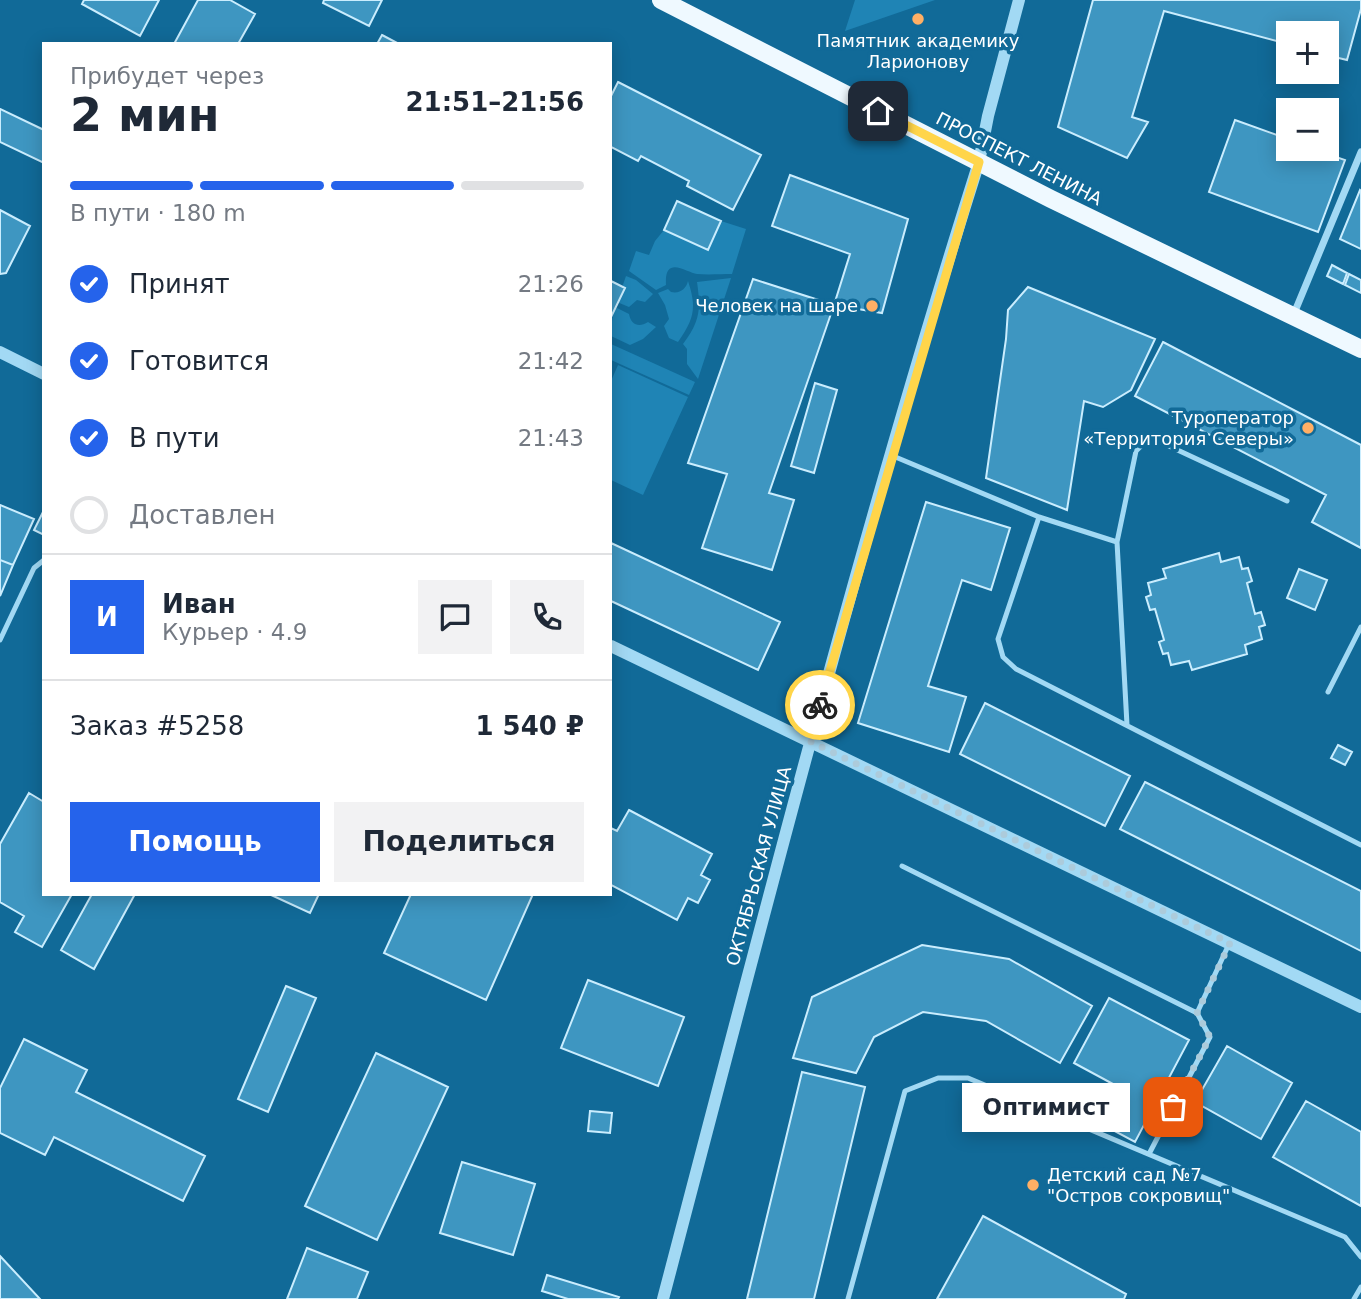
<!DOCTYPE html>
<html lang="ru">
<meta charset="utf-8">
<style>
:root{--surface:#fff;--page:#f2f2f3;--text:#1f2937;--muted:#747a83;--line:#e0e1e3;--accent:#2563eb}
body{margin:0;font-family:"DejaVu Sans",sans-serif;background:var(--page);color:var(--text);height:100vh;display:flex;flex-direction:column;font-size:26px;white-space:nowrap}
*{box-sizing:border-box;margin:0}
p{font-size:23px;color:var(--muted)}
.icon{flex:none;width:38px;height:38px;fill:none;stroke:currentColor;stroke-width:2;stroke-linecap:round;stroke-linejoin:round}
.map{position:relative;flex:1;overflow:hidden}
.details{position:absolute;left:42px;top:42px;width:570px;height:854px;display:flex;flex-direction:column;background:var(--surface);border-radius:0px;box-shadow:0 4px 18px #0003}
.details>*{flex:none}
.controls{position:absolute;left:1276px;top:21px;display:grid;gap:14px}
.controls a{display:grid;place-items:center;width:63px;height:63px;border-radius:0px;background:var(--surface);box-shadow:0 4px 18px #0003;font-size:35px}
.pin{position:absolute;display:grid;place-items:center;width:60px;height:60px;color:#fff;margin:-30px;border-radius:14px;box-shadow:0 4px 10px #0006}
.courier{position:absolute;display:grid;place-items:center;width:70px;height:70px;margin:-35px;border:5px solid #ffd54a;border-radius:50%;background:#fff;color:#222;box-shadow:0 2px 9px #0007}
.bubble{position:absolute;height:49px;border-radius:0px;background:var(--surface);box-shadow:0 4px 18px #0003;font-size:23px;font-weight:700;line-height:49px;text-align:center}
.overview em{font-style:normal;font-weight:700}
.overview div{display:flex;flex-direction:column-reverse}
.overview{display:flex;align-items:center;justify-content:space-between;height:119px;padding:0 28px}
h1{font-size:46px;font-weight:700;line-height:52px}
.bar{display:grid;grid-template-columns:repeat(4,1fr);gap:10px 7px;align-content:center;height:84px;padding:0 28px}
.bar i{height:9px;border-radius:5px;background:var(--line)}
.bar .selected{background:var(--accent)}
.bar p{grid-column:span 4}
.line{display:flex;align-items:center;gap:18px;padding:0 28px;border-top:2px solid var(--line)}
.line div{flex:1}
.round{display:grid;place-items:center;flex:none;width:74px;height:74px;border-radius:0px;background:var(--page)}
ol{padding:0 28px;list-style:none}
li{display:flex;align-items:center;gap:21px;height:77px}
li p{margin-inline-start:auto}
li .icon{padding:7px;border-radius:50%;background:var(--accent);color:#fff;stroke-width:4}
li:last-child{color:var(--muted)}
li i{width:38px;height:38px;border:4px solid var(--line);border-radius:50%}
.cta{display:flex;gap:14px;margin-top:auto;padding:14px 28px}
.cta a{flex:1;height:80px;border-radius:0px;background:var(--accent);color:#fff;font-size:28px;font-weight:700;line-height:80px;text-align:center}
.cta a+a{background:var(--page);color:var(--text)}
.map>svg:first-child{display:block}
.green{fill:#1f84b5}
.building{fill:#3e96c1;stroke:#caedfe;stroke-width:2}
.lines{fill:none;stroke-linecap:round;stroke-linejoin:round}
.service{stroke:#a2d9f4;stroke-width:5}
.minor{stroke:#a2d9f4;stroke-width:7}
.tertiary{stroke:#a2d9f4;stroke-width:12}
.primary{stroke:#eff9ff;stroke-width:18}
.done{stroke:#accbdb;stroke-width:7;stroke-dasharray:0 12.6}
.route{stroke:#ffd54a;stroke-width:9}
.poi-dot{fill:#ffaf65;stroke:#116a98;stroke-width:2.5}
.labels{text-anchor:middle;stroke-width:7;stroke-linejoin:round;paint-order:stroke}
.poi-label{font-size:18px;fill:#fff;stroke:#116a98;text-anchor:end}
.street-label{font-size:18px;fill:#fff;stroke:#116a98}
</style>
<div class="map">
<svg width="1361" height="1299" viewBox="0 0 1361 1299">
<rect width="100%" height="100%" fill="#116a98"/>
<path class="green" d="M855 0H935L845 31Z
M721 221 746 229 732 274C721 274 708 275 697 274 687 273 664 254 666 285L656 290 629 271 636 251 649 255 655 241 664 230 708 250Z
M626 276 636 280 653 294 645 302 637 300 629 307 617 302Z
M731 278 698 379 687 364V349L683 344C700 321 701 310 697 282Z
M688 281C697 308 694 319 678 342L669 338 664 326 669 319 665 305 658 293 668 289 671 292C680 294 686 289 688 281Z
M613 306 629 314C631 325 639 328 648 322L656 327 643 339 630 345 611 336Z
M611 344 695 382 689 395 611 360Z
M618 365 688 397 643 495 611 480V381Z"/>
<path class="building" d="M84 0H159L140 36 82 4Z
M198 0H230L255 14 238 44H174Z
M324 0H382L369 26 323 3Z
M1093 0H1361V9L1347 60 1326 55V33H1288V44L1164 11 1132 117 1148 122 1127 158 1058 127Z
M382 35 399 44H377Z
M618 82 761 155 733 210 687 186 689 181 641 156 638 161 611 147V96Z
M0 109 44 130V163L0 142Z
M1235 120 1288 139V149H1313L1345 160 1318 232 1209 192Z
M790 175 908 219 882 313 834 305 850 254 772 226Z
M1360 190 1361 191V249L1340 239Z
M677 201 721 221 708 250 664 230Z
M0 210 30 226 6 273 0 274Z
M1332 265 1347 273 1343 284 1327 276Z
M1349 274 1361 280V293L1345 285Z
M753 279 834 305 769 493 794 500 772 570 702 548 727 474 688 463Z
M611 281 625 288 611 317Z
M1028 287 1155 339 1131 390 1103 407 1084 401 1067 510 986 478 1006 339 1008 310Z
M1163 342 1361 445V548L1312 522 1326 495 1135 396Z
M815 383 837 390 814 473 791 466Z
M926 502 1010 528 991 590 962 580 928 686 966 697 949 752 858 723Z
M0 505 34 519 13 565 0 560Z
M44 510V535L34 530Z
M611 543 780 622 758 670 611 601Z
M1219 553 1221 562 1239 557 1242 569 1248 568 1252 581 1247 583 1255 614 1261 612 1265 625 1259 627 1262 639 1245 645 1247 654 1192 670 1189 661 1171 665 1168 653 1163 654 1159 642 1164 640 1155 609 1150 610 1146 597 1151 595 1148 583 1166 578 1163 569Z
M0 560 13 565 0 596Z
M1299 569 1327 580 1315 610 1287 598Z
M985 703 1130 776 1105 826 960 754Z
M1338 745 1352 752 1345 765 1331 758Z
M1145 782 1361 891V951L1120 829Z
M29 793 44 802V894H72L42 947 15 932 24 916 0 902V844Z
M629 810 712 854 701 875 710 880 698 903 688 898 677 920 611 885V828L617 831Z
M92 894H135L94 969 61 950Z
M269 894H319L310 913Z
M411 894H533L486 1000 384 953Z
M922 945 1009 959 1092 1006 1060 1063 986 1021 923 1012 874 1037 856 1073 793 1058 812 997Z
M588 980 684 1017 658 1086 561 1048Z
M286 986 316 998 268 1112 238 1099Z
M1109 998 1189 1040 1135 1142 1094 1120 1113 1084 1074 1063Z
M24 1039 87 1070 76 1092 205 1156 183 1201 54 1137 45 1155 0 1133V1088Z
M1227 1046 1292 1083 1261 1139 1195 1102Z
M376 1053 448 1087 377 1240 305 1206Z
M802 1072 865 1087 814 1299H747Z
M1306 1101 1361 1132V1206L1273 1157Z
M590 1111 612 1113 610 1133 588 1131Z
M462 1162 535 1184 513 1255 440 1233Z
M983 1216 1126 1294 1124 1299H937Z
M307 1248 368 1272 357 1299H287Z
M0 1256 40 1299H0Z
M547 1275 619 1297 618 1299H568L542 1291Z"/>
<g class="lines">
<path class="service" d="M893 456 1039 517 998 639 1003 657 1016 669 1361 845
M1039 517 1117 542 1136 451 1144 443 1156 440 1287 501
M1117 542 1127 725
M0 640 34 568 44 560
M1328 692 1361 627
M902 866 1197 1013
M1149 1154 1210 1037 1197 1013 1229 944
M848 1299 905 1091 938 1078H968L1345 1237 1361 1257
M1354 1299 1361 1287"/>
<path class="minor" d="M1293 316 1361 152"/>
<path class="tertiary" d="M0 352 44 374
M611 646 1361 1007
M663 1299C763 919 860 537 979 162L988 116 1019 0"/>
<path class="primary" d="M661 0 1051 199 1361 349"/>
</g>
<g class="lines">
<path class="done" d="M820 705 811 742 1230 943 1197 1013 1210 1037 1173 1107"/>
<path class="route" d="M820 705 979 162 878 111"/>
</g>
<g class="poi-dot">
<circle cx="918" cy="19" r="7"/>
<circle cx="872" cy="306" r="7"/>
<circle cx="1308" cy="428" r="7"/>
<circle cx="1033" cy="1185" r="7"/>
</g>
<g class="labels">
<g class="poi-label">
<text x="918" y="47" text-anchor="middle">Памятник академику<tspan x="918" dy="21">Ларионову</tspan></text>
<text x="858" y="312">Человек на шаре</text>
<text x="1294" y="424">Туроператор<tspan x="1294" dy="21">«Территория Северы»</tspan></text>
<text x="1047" y="1181" text-anchor="start">Детский сад №7<tspan x="1047" dy="21">"Остров сокровищ"</tspan></text>
</g>
<g class="street-label">
<text transform="translate(1019 159) rotate(27)" y="6">ПРОСПЕКТ ЛЕНИНА</text>
<text transform="translate(759 866) rotate(-75)" y="6">ОКТЯБРЬСКАЯ УЛИЦА</text>
</g>
</g>
</svg>
<div class="controls">
<a>+</a>
<a>−</a>
</div>
<div class="pin" style="left:1173px;top:1107px;background:#ea580c"><svg class="icon" aria-label="bag" viewBox="0 0 24 24"><path d="M5 8h14l-1 12H6zM9 8a3 3 0 0 1 6 0"/></svg></div>
<div class="pin" style="left:878px;top:111px;background:#1f2937"><svg class="icon" aria-label="home" viewBox="0 0 24 24"><path d="M3 11l9-7 9 7M6 9v11h12V9"/></svg></div>
<div class="courier" style="left:820px;top:705px"><svg class="icon" aria-label="bike" viewBox="0 0 24 24"><circle cx="6" cy="16" r="4"/><circle cx="18" cy="16" r="4"/><path d="M6 16l4-8h5l3 8M10 8l3 8H6M13 5h3"/></svg></div>
<div class="bubble" style="left:962px;top:1083px;width:168px">Оптимист</div>
<section class="details">
<div class="overview"><div><h1>2 мин</h1><p>Прибудет через</p></div><em>21:51–21:56</em></div>
<div class="bar"><i class="selected"></i><i class="selected"></i><i class="selected"></i><i></i><p>В пути · 180 m</p></div>
<ol>
<li><svg class="icon" aria-label="check" viewBox="0 0 24 24"><path d="M5 12l5 5 9-10"/></svg>Принят<p>21:26</p></li>
<li><svg class="icon" aria-label="check" viewBox="0 0 24 24"><path d="M5 12l5 5 9-10"/></svg>Готовится<p>21:42</p></li>
<li><svg class="icon" aria-label="check" viewBox="0 0 24 24"><path d="M5 12l5 5 9-10"/></svg>В пути<p>21:43</p></li>
<li><i></i>Доставлен</li>
</ol>
<div class="line" style="height:126px"><b class="round" style="background:var(--accent);color:#fff">И</b><div><b>Иван</b><p>Курьер · 4.9</p></div><a class="round"><svg class="icon" aria-label="chat" viewBox="0 0 24 24"><path d="M4 5h16v11H9l-5 4z"/></svg></a><a class="round"><svg class="icon" aria-label="phone" viewBox="0 0 24 24"><path d="M5 4h4l2 5-3 2q2 4 5 5l2-3 5 2v4C11 20 4 13 5 4z"/></svg></a></div>
<div class="line" style="height:91px"><div>Заказ #5258</div><b>1 540 ₽</b></div>
<div class="cta"><a>Помощь</a><a>Поделиться</a></div>
</section>
</div>
